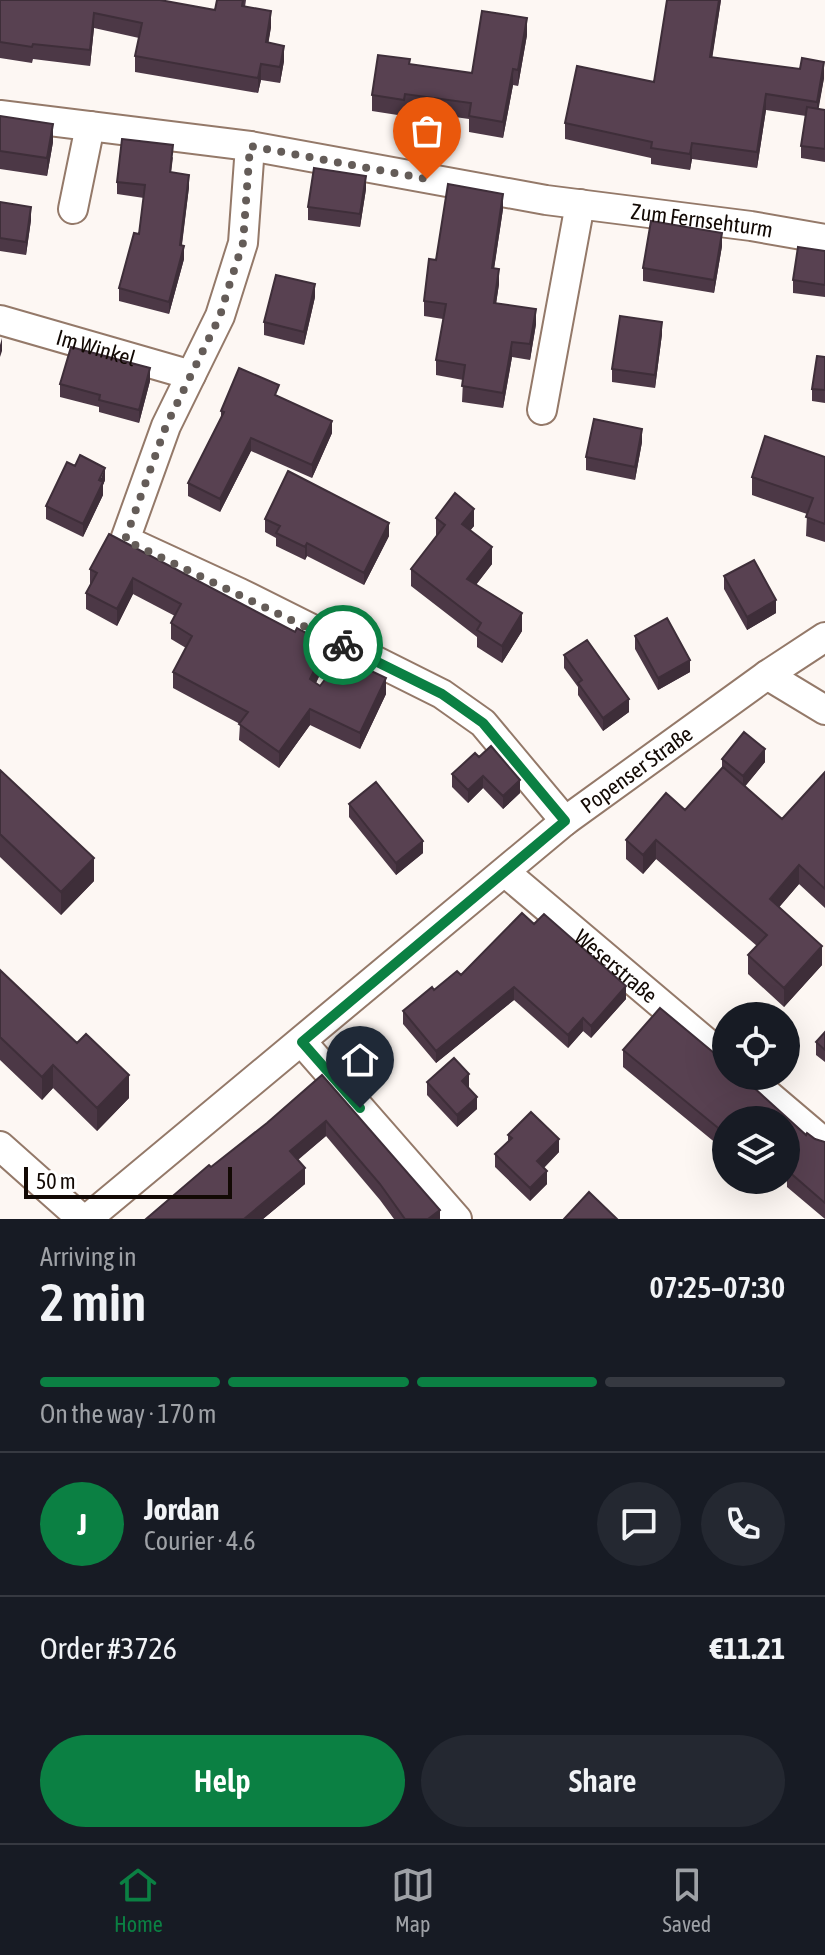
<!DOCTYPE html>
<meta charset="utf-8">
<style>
:root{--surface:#171b24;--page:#242831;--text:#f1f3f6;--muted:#9ea1a6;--line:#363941;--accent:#0b8043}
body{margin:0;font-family:"Asap Condensed",sans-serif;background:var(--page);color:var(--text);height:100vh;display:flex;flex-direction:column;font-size:30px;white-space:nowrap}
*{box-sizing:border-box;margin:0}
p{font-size:26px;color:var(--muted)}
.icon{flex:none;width:44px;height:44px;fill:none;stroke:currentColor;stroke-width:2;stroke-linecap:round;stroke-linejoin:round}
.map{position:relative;height:1219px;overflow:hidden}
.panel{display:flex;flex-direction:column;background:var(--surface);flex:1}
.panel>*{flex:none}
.tools{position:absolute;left:712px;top:1002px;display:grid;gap:16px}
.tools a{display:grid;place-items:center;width:88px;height:88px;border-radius:50%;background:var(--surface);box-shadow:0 8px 32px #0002;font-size:40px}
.scale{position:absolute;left:24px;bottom:20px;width:208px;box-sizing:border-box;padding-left:8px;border:4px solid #120904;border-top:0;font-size:22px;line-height:28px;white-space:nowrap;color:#120904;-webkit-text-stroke:6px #fff;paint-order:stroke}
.pin{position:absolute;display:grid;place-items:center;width:68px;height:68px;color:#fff;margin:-82px -34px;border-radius:50% 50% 50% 0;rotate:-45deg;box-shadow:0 0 8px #0007}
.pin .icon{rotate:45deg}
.courier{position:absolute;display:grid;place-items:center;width:80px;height:80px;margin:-40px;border:6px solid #0b8043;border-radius:50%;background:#fff;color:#222;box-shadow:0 2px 10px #0007}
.headline em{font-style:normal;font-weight:600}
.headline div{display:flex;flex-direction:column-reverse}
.headline{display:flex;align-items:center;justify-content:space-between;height:136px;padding:0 40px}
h1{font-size:52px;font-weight:600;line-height:60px}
.bar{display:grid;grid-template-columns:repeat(4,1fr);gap:12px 8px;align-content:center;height:96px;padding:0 40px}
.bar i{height:10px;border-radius:6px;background:var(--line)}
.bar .selected{background:var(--accent)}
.bar p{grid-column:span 4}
.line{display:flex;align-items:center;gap:20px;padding:0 40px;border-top:2px solid var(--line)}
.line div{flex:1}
.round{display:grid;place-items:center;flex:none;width:84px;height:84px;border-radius:42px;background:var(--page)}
.action{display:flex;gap:16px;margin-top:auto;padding:16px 40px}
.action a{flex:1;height:92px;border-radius:48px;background:var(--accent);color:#fff;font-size:32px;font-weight:600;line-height:92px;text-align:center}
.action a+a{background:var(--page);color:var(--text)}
.tab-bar{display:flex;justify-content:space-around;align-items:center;height:112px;border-top:2px solid var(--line);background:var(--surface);font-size:22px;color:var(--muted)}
.tab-bar a{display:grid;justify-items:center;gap:4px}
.tab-bar .selected{color:var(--accent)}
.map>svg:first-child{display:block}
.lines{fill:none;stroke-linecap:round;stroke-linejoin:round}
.street-casing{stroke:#947969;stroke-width:32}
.street{stroke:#fff;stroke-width:28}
.wall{fill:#4c3846}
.shaded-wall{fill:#3e2e39}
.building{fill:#584151;stroke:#3e2e39;stroke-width:2}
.done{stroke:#645c58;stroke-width:8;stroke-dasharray:0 14.4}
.route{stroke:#0b8043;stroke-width:10}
.labels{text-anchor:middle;stroke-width:8;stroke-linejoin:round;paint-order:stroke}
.street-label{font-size:22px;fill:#120904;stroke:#fff}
</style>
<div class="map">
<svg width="825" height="1219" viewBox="0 0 825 1219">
<rect width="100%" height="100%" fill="#fdf7f3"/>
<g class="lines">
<g class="street-casing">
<g id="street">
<path id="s1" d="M0 115 250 146 546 200 751 226 825 239"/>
<path d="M250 146 243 243 220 316 166 426 125 540 240 593 442 694 483 723 565 821"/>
<path d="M73 209 90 126"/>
<path id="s2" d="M0 320 191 375"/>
<path d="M542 410 580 204"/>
<path d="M767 675 825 710"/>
<path id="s3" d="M506 873 726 1059"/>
<path d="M302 1042 457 1219"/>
<path d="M746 1076 825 1143"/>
<path d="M0 1146 82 1219"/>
<path id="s4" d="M87 1219 565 821 767 675 825 637"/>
</g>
</g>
<use href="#street" class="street"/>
</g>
<path class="wall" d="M0 0 215 10 217 0H246L245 7 271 27 268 43 284 61 280 83 261 80 258 93 135 72V56L139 38 94 28 90 66 33 59 32 63 0 58Z
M667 0H721L712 57 824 78 818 109 825 110V162L801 158V146L806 116 766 110 757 168 692 159 690 170 651 164V158L565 139V123L654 82Z
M527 35 518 86 513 85 503 138 469 132V119L405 110 404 116 372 111V95L410 64 472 73Z
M0 116 53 142 47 176 0 169Z
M173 157 171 173 189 187 182 245 184 259 169 314 119 301V288L139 234 144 198 117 194V182Z
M366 189 360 227 308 220V207Z
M0 202 31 220 26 255 0 251Z
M503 209 494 268 499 284 496 303 536 324 530 360 512 357 503 408 462 402 463 380 436 375V360L443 319 424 316V301L436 260Z
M722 246 714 293 643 281V268Z
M825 251V297L793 293V280Z
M315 297 304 345 264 335V322Z
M662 334 655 388 612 382V369Z
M825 357V403L812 401V389Z
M150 381 139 423 99 412V407L60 397V384Z
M279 397 332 433 312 478 251 451 220 512 188 496V483L221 418V411Z
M642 442 635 480 586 470V457Z
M825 457V542L806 536 807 514 752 495V477Z
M75 466 105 480 103 485V495L83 537 46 519V506Z
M436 518 474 526 470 530 492 564 476 585 522 631 502 663 477 647V637L411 586V569L437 536 436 535Z
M265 519 389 536 364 585 307 556 305 560 276 546V538L265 532Z
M109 534 327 660 316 683 320 686 386 694 360 749 310 725 279 768 239 740 240 724 173 688V672L186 648 171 639V623L175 616 133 594 117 626 86 609V593L90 585V569Z
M724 576 776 613 747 630 724 589Z
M635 636 690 672 658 690 635 649Z
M564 655 629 712 603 731 578 695V687L564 668Z
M475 753 520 793 503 809 483 788 468 803 452 787V774Z
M722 759 765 762 745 786 782 819 825 772V908L799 884 779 907 822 965 784 1007 748 974V955L757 946 656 859 643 874 626 859V840L685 810 722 769Z
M0 770 94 881 61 915 0 857Z
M349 804 423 853 396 875 349 817Z
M534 924 626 999 591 1038 583 1031 568 1048 514 1000 436 1063 403 1024V1011L434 990 461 975Z
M0 970 129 1098 97 1131 53 1088 42 1100 0 1060Z
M660 1008 726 1063V1076H741L806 1135 807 1133 815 1139 825 1142V1219L787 1187 786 1120H726V1146L723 1149 623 1067V1050Z
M825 1032V1062L816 1055V1042Z
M322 1075 440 1219H394L380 1200 326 1136 298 1160 305 1184 263 1219H146L267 1123Z
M427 1082 469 1087 468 1088 477 1109 457 1127 427 1095Z
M508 1135 559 1152 544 1168 547 1184 530 1201 495 1167V1154L508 1141Z"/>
<path class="shaded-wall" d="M719 0H721L710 73V57Z
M271 11V27L266 58V42Z
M94 13V28L90 66V50Z
M527 18V35L518 86V70Z
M284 46V61L280 83V67Z
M824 62V78L817 118V102Z
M261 64V80L258 93V78Z
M513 69V85L503 138V122Z
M766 94V110L757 168V152Z
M53 124V142L47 176V158Z
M692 143V159L690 170V154Z
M189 175V187L180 258 184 246V259L169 314V302L180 245Z
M366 176V189L360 227V214Z
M503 194V209L492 283V268Z
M31 207V220L26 255V242Z
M722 233V246L714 293V280Z
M499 269V284L494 318V303Z
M315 284V297L304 345V332Z
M536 309V324L530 360V344Z
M662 322V334L655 388V375Z
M2 338V351L0 357V345Z
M512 342V357L503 408V393Z
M150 368V381L139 423V410Z
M332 421V433L312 478V465Z
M642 429V442L635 480V467Z
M251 438V451L220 512V499Z
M105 468V480L103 485V495L83 537V524Z
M474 509V526L462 541V524Z
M389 523V536L364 585V573Z
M307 543V556L305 560V547Z
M492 547V564L467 596V579Z
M133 578V594L117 626V609Z
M776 600V613L747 630V617Z
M522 613V631L502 663V646Z
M327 644V660L310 695V679Z
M690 660V672L658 690V678Z
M386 678V694L360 749V733Z
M629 699V712L603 731V718Z
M310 709V725L279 768V752Z
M765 749V762L743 789V776Z
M483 776V788L468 803V790Z
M520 780V793L503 809V796Z
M656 840V859L643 874V855Z
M423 841V853L396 875V863Z
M94 858V881L61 915V892Z
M799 865V884L770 918V899Z
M822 946V965L784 1007V988Z
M626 986V999L591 1038V1026Z
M514 987V1000L436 1063V1051Z
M583 1018V1031L568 1048V1035Z
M53 1065V1088L42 1100V1077Z
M469 1074V1087L462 1094V1081Z
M129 1075V1098L97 1131V1108Z
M477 1097V1109L457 1127V1115Z
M326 1121V1136L290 1166V1151Z
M726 1129V1146L723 1149V1132Z
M559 1139V1152L537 1174V1161Z
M305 1168V1184L263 1219H244Z
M547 1171V1184L530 1201V1188Z
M440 1210V1219H428Z"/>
<path class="building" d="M0 0H160L215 10 217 0H243L242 6 271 11 266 42 284 46 280 67 261 64 258 78 135 56 142 23 94 13 90 50 33 44 32 47 0 42Z
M667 0H719L710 57 800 69 802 58 824 62 817 102 766 94 757 152 692 143 690 154 651 148 652 142 565 123 577 66 654 82Z
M482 11 527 18 518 70 513 69 503 122 469 116 471 103 405 94 404 100 372 95 378 55 410 59 409 64 472 73Z
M807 107 825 110V149L801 146Z
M0 116 53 124 47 158 0 151Z
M122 139 173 145 170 172 189 175 180 245 184 246 169 302 119 288 134 233 139 234 145 185 117 182Z
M314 168 366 176 360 214 308 207Z
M448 184 503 194 492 268 499 269 494 303 536 309 530 344 512 342 503 393 462 386 465 365 436 360 446 304 424 301 429 259 436 260Z
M0 202 31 207 26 242 0 238Z
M651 221 722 233 714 280 643 268Z
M798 247 825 251V285L793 280Z
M276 275 315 284 304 332 264 322Z
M620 316 662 322 655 375 612 369Z
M71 347 150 368 139 410 99 400 100 395 60 384Z
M817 356 825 357V390L812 389Z
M239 368 279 385 275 395 332 421 312 465 251 438 220 499 188 483 224 412 221 411Z
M594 419 642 429 635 467 586 457Z
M765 436 825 457V524L806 517 813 498 752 477Z
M80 455 105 468 99 480 103 482 83 524 46 506 67 462 75 466Z
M288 471 389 523 364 573 307 543 305 547 276 533 280 526 265 519Z
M455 493 474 509 462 524 492 547 467 579 522 613 502 646 477 630 481 623 411 569 445 525 436 518Z
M109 534 295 632 297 628 327 644 310 679 320 686 342 657 386 678 360 733 310 709 279 752 239 724 248 712 173 672 192 636 171 623 181 604 133 578 117 609 86 593 97 573 90 569Z
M754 560 776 600 747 617 724 576Z
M667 618 690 660 658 678 635 636Z
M587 640 629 699 603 718 578 683 582 680 564 655Z
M744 732 765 749 743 776 722 759Z
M491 746 520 780 503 796 483 776 468 790 452 774 475 753 479 757Z
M723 767 782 819 825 772V889L799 865 770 899 822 946 784 988 748 955 767 935 656 840 643 855 626 840 666 793 685 810Z
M0 770 94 858 61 892 0 834Z
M376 782 423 841 396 863 349 804Z
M522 913 534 924 544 914 626 986 591 1026 583 1018 568 1035 514 987 436 1051 403 1011 432 987 434 990 457 971 461 975Z
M0 970 77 1043 86 1034 129 1075 97 1108 53 1065 42 1077 0 1037Z
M660 1008 726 1063V1076H741L806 1135 807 1133 815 1139 825 1142V1203L787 1170 791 1165 786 1161V1120H739L736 1117 733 1120H726V1129L723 1132 623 1050Z
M825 1032V1050L816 1042Z
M454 1058 469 1074 462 1081 477 1097 457 1115 427 1082Z
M322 1075 440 1210 428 1219H405L380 1184 326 1121 290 1151 305 1168 244 1219H146L209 1165 211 1167 267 1123Z
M531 1112 559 1139 537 1161 547 1171 530 1188 495 1154 512 1138 508 1135Z
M589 1192 617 1219H564Z"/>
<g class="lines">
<path class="done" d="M343 645 125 540 166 426 220 316 227 292 243 243 250 146 427 179"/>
<path class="route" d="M343 645 442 694 483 723 565 821 302 1042 360 1108"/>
</g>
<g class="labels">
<g class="street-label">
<text dy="8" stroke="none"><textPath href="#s1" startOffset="710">Zum Fernsehturm</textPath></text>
<text dy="8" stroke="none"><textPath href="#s2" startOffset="100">Im Winkel</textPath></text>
<text dy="8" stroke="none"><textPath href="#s4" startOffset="710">Popenser Straße</textPath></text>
<text dy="8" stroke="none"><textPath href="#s3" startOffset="144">Weserstraße</textPath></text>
</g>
</g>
</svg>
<div class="tools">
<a><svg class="icon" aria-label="locate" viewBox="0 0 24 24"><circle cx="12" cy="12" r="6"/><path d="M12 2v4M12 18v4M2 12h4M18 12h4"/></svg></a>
<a><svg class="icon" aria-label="layers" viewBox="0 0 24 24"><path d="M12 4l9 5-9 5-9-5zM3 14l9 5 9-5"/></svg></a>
</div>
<div class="scale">50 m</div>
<div class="pin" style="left:427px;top:179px;background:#ea580c"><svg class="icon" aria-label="bag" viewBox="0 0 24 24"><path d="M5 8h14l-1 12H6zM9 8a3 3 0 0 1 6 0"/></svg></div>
<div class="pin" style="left:360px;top:1108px;background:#1f2937"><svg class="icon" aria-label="home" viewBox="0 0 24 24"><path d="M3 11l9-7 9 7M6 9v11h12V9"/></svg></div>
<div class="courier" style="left:343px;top:645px"><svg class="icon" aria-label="bike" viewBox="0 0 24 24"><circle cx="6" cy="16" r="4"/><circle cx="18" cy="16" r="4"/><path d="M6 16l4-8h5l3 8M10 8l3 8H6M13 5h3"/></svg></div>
</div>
<section class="panel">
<div class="headline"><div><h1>2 min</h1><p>Arriving in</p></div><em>07:25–07:30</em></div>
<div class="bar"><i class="selected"></i><i class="selected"></i><i class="selected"></i><i></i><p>On the way · 170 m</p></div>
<div class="line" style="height:144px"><b class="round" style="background:var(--accent);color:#fff">J</b><div><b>Jordan</b><p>Courier · 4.6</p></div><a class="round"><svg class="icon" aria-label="chat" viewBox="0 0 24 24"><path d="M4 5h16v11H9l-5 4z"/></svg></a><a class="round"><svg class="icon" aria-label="phone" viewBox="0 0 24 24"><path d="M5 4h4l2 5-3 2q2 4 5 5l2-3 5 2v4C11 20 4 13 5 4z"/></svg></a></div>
<div class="line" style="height:104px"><div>Order #3726</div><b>€11.21</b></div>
<div class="action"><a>Help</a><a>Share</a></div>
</section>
<nav class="tab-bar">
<a class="selected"><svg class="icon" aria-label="home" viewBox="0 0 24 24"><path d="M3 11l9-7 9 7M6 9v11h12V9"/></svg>Home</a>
<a><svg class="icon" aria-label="map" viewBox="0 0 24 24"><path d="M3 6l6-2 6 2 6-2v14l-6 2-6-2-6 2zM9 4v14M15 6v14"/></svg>Map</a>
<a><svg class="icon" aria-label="saved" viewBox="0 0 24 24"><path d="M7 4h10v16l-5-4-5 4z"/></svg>Saved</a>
</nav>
